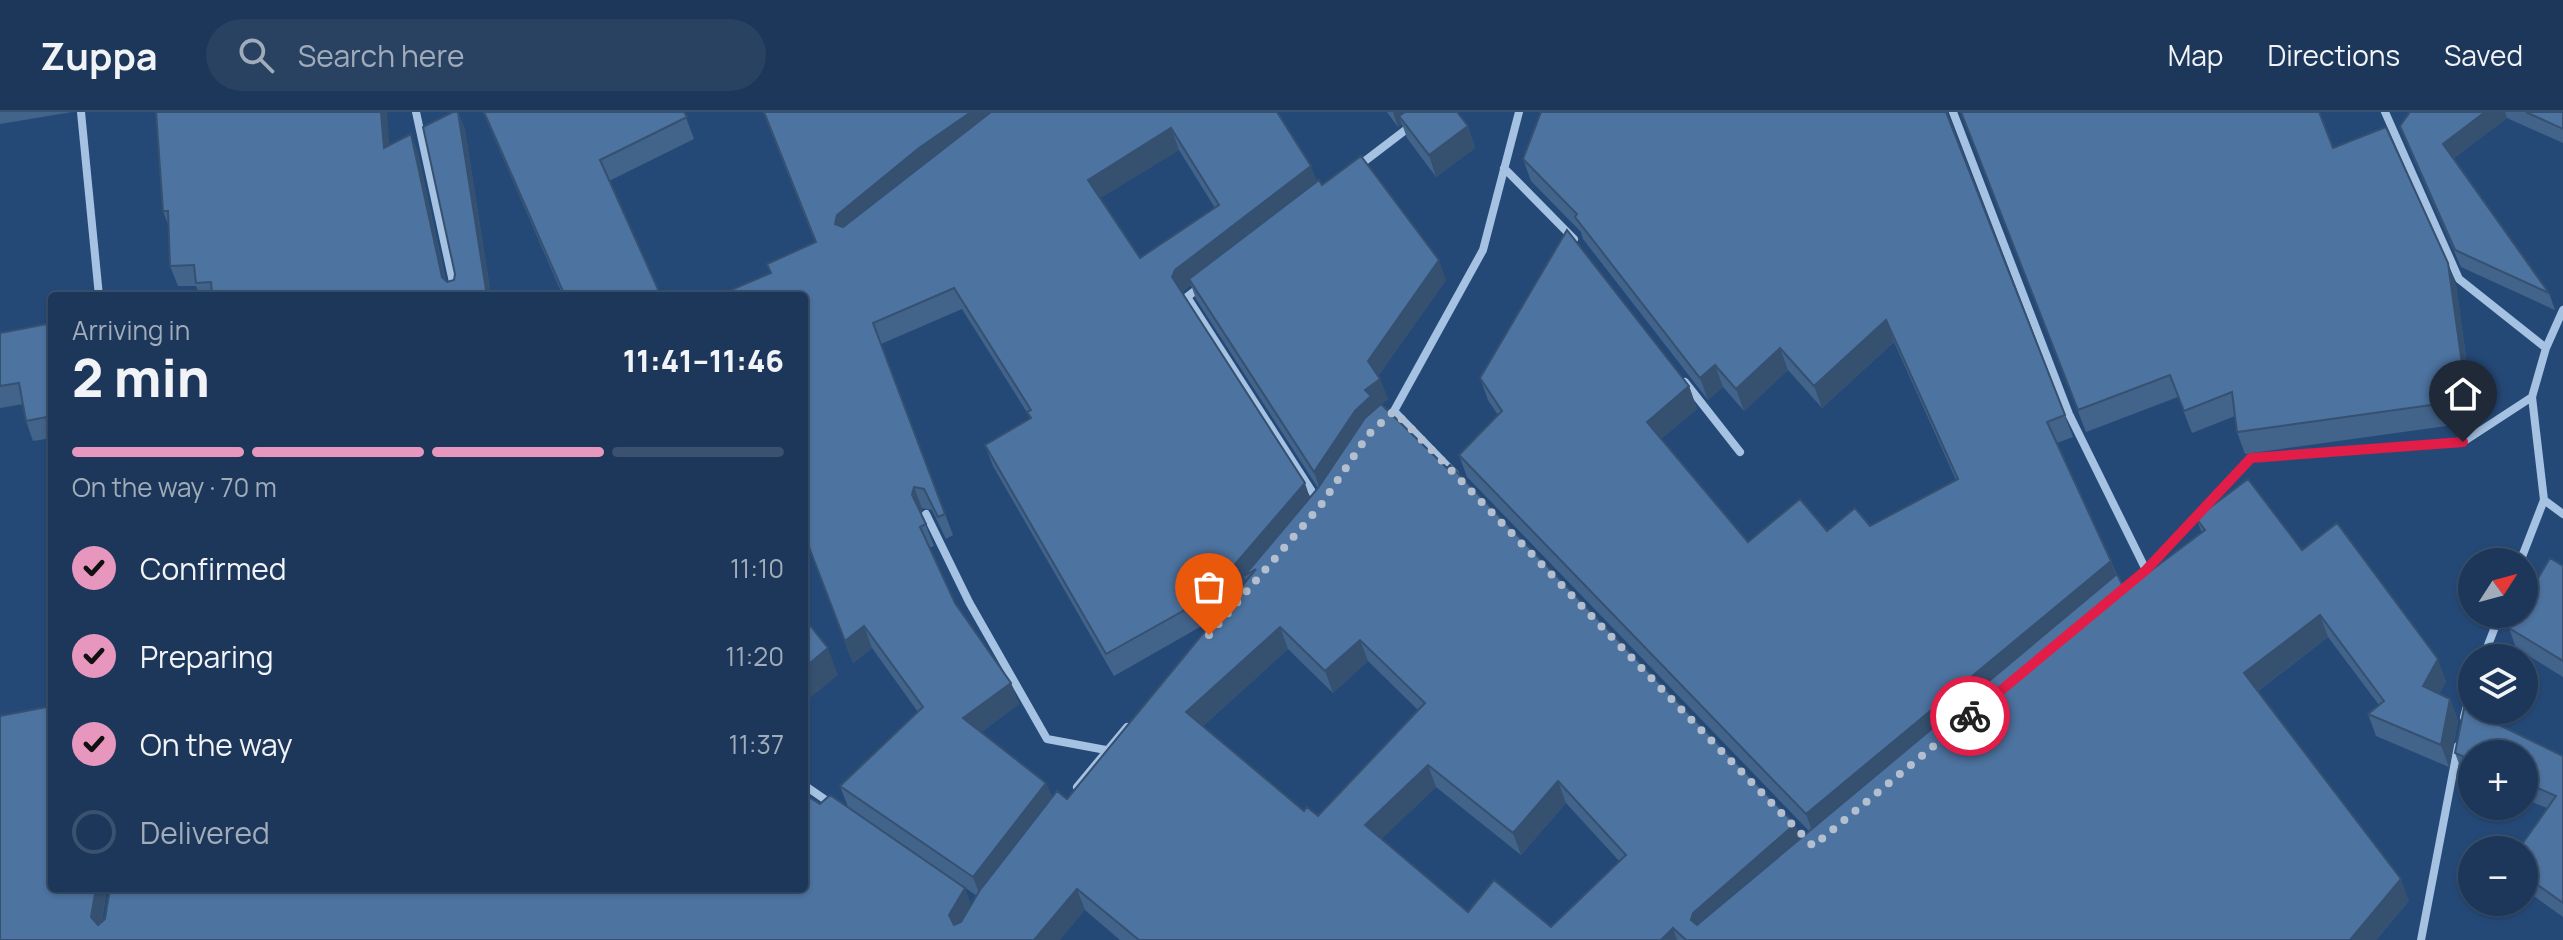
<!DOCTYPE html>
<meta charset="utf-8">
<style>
:root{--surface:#1c3759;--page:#294262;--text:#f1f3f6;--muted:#a0acba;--line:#3a516f;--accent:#e797bd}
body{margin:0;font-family:Manrope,sans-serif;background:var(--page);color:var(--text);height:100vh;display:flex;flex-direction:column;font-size:30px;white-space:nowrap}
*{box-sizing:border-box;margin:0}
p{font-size:26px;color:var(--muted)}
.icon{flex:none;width:44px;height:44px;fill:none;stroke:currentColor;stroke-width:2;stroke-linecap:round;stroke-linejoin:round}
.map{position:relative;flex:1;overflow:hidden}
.side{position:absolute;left:48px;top:180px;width:760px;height:600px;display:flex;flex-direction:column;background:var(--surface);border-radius:8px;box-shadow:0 2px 6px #0004,0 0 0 2px var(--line)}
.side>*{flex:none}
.needle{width:52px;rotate:54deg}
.controls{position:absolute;left:2458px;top:436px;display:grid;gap:16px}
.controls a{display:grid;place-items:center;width:80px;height:80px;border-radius:50%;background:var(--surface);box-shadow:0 2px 6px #0004,0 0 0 2px var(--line);font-size:40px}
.pin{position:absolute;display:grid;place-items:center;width:68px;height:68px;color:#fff;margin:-82px -34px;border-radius:50% 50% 50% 0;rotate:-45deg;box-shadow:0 0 8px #0007}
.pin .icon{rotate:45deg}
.courier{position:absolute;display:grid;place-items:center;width:80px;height:80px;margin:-40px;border:6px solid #e11d48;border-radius:50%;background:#fff;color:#222;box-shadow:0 2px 10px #0007}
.overview em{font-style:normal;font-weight:800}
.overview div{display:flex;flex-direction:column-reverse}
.overview{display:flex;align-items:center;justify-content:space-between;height:136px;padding:0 24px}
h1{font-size:52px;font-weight:800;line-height:60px}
.bar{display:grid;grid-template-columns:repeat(4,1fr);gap:12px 8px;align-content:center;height:96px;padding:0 24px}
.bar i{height:10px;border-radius:6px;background:var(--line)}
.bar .on{background:var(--accent)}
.bar p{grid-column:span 4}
ol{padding:0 24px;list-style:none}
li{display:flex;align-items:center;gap:24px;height:88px}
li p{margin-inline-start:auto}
li .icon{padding:8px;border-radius:50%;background:var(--accent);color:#111;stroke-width:4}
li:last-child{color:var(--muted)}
li i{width:44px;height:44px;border:4px solid var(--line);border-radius:50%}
header{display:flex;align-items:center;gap:48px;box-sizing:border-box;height:112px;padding:0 40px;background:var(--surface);border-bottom:2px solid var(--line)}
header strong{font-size:38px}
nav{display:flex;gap:44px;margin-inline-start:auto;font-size:28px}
.search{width:560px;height:72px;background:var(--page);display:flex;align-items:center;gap:20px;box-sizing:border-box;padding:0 28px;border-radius:44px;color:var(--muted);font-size:30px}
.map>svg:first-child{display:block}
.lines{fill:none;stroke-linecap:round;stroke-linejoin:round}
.minor{stroke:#a6c2e2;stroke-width:8}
.wall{fill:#42638a;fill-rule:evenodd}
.shaded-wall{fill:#365070}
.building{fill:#4d73a0;stroke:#365070;stroke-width:2;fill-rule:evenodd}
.done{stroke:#b3bfcf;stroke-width:8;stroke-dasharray:0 14.4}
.route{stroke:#e11d48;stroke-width:10}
</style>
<header>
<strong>Zuppa</strong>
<div class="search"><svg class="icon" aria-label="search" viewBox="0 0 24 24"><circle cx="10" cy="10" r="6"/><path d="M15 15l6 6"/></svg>Search here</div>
<nav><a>Map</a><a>Directions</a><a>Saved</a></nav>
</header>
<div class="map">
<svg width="2563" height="828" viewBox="0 0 2563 828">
<rect width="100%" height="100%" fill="#254977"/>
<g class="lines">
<path class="minor" d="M81 0 99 184
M416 0 456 184
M1953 0 2069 302 2146 458
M2385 0 2459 167 2546 236
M1357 55 1429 0
M1504 56 1574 127
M1200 175 1187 185 1318 389
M1685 270 1740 340
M1394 299 1455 362
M1385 307 1394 299 1483 138 1519 0
M2544 388 2563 402
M926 402 969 490 1047 627 1106 638
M2520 450 2544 388 2532 285 2546 236 2563 198
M2117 483 2146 458 2251 346 2463 330 2532 285
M2483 546 2500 502
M2464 605 2472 575
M804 673 833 693
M1077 675 1127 615
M2421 828 2458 634"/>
</g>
<path class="wall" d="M0 0H72L0 12Z
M458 0 465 18 491 184H200L196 174H178L170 154 169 115 163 99 389 33 411 22 418 42 446 169 447 170 454 168 455 162Z
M483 0H684L694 27 609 69 661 184H563Z
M763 0H1277L1317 69 1446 168 1378 264 1388 287 1381 292 1795 712 1800 727 1809 719 1467 365 1459 343 1498 303 1488 288 1480 266 1689 274 1697 297 1661 327 1748 430 1870 414 1956 368 1894 230 1822 296 1788 258 1744 299 1723 275 1708 288 1583 127 1581 120 1531 69 1523 47 1541 0H1947L2073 325 2057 331 2111 449 2117 463 2125 478 2202 421 2196 406 2302 438 2446 569 2439 582 2450 587 2458 609 2449 655 2376 624 2368 602 2379 593 2328 525 2258 579 2409 789 2376 828H1120L1085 798 0 828 52 776H107L102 810 971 793 977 784 848 695 840 674 918 600 872 536 853 551 804 423 771 162 815 130ZM1179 38 1215 96 1140 146 1100 86ZM1191 173 1196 187 1318 376 1310 386 1182 180ZM962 197 1028 302 1030 307 985 333 993 354 1114 564 1214 507 1234 484 1067 687 1052 686 1046 671 981 620 1019 592 1011 571 955 491 929 436 934 434 921 401 922 396 932 398 946 427 953 423 881 232ZM1288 537 1333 581 1368 549 1418 598 1318 704 1304 699 1203 614ZM1436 675 1521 743 1566 691 1620 750 1551 815 1468 800 1381 727Z
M1387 0H1457L1468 14 1475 36 1436 65 1407 26 1402 12 1398 15Z
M1961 0 2333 36 2456 173 2475 310 2245 342 2237 320 2235 304 2192 321 2178 285 2086 320Z
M2410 0H2563V31L2507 6 2454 46 2549 181 2555 198 2461 155 2407 32 2400 14Z
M52 211V326L33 329 26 309 23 292 0 296V221Z
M2563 454V565L2516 536 2509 516Z
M2464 596 2563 644V805L2524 777V738H2518L2547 696 2524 687V642H2472V665L2462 660 2455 641Z"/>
<path class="shaded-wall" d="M381 0H387L391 56 384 36Z
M458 0 465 18 491 184H487Z
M971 0H1010L845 125 835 112 837 103 919 36Z
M1393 0H1418L1399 4 1402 12 1398 15Z
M2485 0H2505L2507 6 2450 49 2443 32Z
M1468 14 1475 36 1436 65 1429 43Z
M1171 16 1179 38 1096 89 1088 68Z
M411 22 418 42 449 184 442 165Z
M1311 54 1319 75 1189 167 1191 173 1183 179 1180 186 1172 165 1175 158Z
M1439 148 1446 168 1375 269 1368 249Z
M2448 151 2456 173 2475 310 2467 288Z
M1886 208 1894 230 1822 296 1814 274Z
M1780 236 1788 258 1744 299 1736 277Z
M1715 253 1723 275 1708 288 1700 266Z
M1380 267 1388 287 1376 296 1321 380 1314 360 1365 278Z
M1689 274 1697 297 1655 332 1647 310Z
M1305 371 1312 392 1244 464 1246 470 1214 507 1206 486Z
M914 375 922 396 919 404 912 383Z
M2111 449 2119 471 1814 724 1806 702Z
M2320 503 2328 525 2252 583 2244 561Z
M864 514 872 536 853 551 845 529Z
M1280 515 1288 537 1194 622 1186 600Z
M1360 528 1368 549 1333 581 1325 559Z
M828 536 838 563 804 591V556Z
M2438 547 2446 569 2431 596 2423 574Z
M1011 571 1019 592 971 627 963 606Z
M2450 587 2458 609 2449 655 2441 633Z
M1428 653 1436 675 1373 735 1365 713Z
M1558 669 1566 691 1521 743 1513 721Z
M1046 671 1054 693 981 786 973 765Z
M1795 712 1803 734 1700 828 1691 808 1693 801Z
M2401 767 2409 789 2376 828H2350Z
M96 776H107L99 827 91 805Z
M965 776 973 798 957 825 949 803Z
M1077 777 1085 798 1060 828H1034Z
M1673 816 1677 828H1661Z"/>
<path class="building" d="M156 0H381L384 36 411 22 442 165 447 170 454 168 455 162 423 15 453 0H458L487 184H212L211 170 196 171 194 153 170 154 168 99H163Z
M484 0H684L687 5 600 48 661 184H565Z
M764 0H971L919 36 837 103 835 112 843 115 991 0H1277L1311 54 1175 158 1172 165 1305 371 1206 486 1106 542 985 333 1031 306 1027 300 1031 298 954 176 873 211 945 402 938 405 924 377 914 375 912 383 926 412 920 415 955 491 1011 571 963 606 1046 671 973 765 840 674 923 595 864 514 845 529 804 422V184H717L771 161 767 152 816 130ZM1171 16 1219 93 1140 146 1088 68Z
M1405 0H1457L1468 14 1429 43 1399 4Z
M1541 0H1946L2065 303 2047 310 2111 449 1806 702 1459 343 1502 299 1480 266 1567 118 1689 274 1647 310 1748 430 1800 387 1827 419 1855 396 1870 414 1958 367 1886 208 1814 274 1780 236 1736 277 1715 253 1700 266 1575 105 1577 102 1523 47Z
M1961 0H2319L2333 36 2386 15 2448 151 2467 288 2237 320 2232 280 2184 299 2170 263 2078 298Z
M2410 0H2485L2443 32 2549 181 2455 138 2400 14Z
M2526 0H2563V17Z
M1361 44 1439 148 1368 249 1380 267 1365 278 1371 284 1355 299 1314 360 1189 167 1319 68 1322 73Z
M52 211V304L26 309 19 271 0 274V221Z
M1381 292 1447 356 1450 353 1795 712 1693 801 1691 808 1697 813 2117 462 2125 478 2205 418 2196 406 2248 367 2302 438 2337 411 2438 547 2423 574 2450 587 2441 633 2368 602 2384 589 2320 503 2244 561 2401 767 2350 828H1686L1673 816 1661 828H1139L1077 777 1034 828H0V604L52 594V776H96L91 805 98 813 105 807 110 776H804V682L820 692 830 683 965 776 949 803 954 813 961 810 980 778 1057 679 1067 687 1256 457 1244 464 1318 376 1365 306ZM1280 515 1325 559 1360 528 1425 591 1318 704 1307 695 1304 699 1186 600ZM1428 653 1513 721 1558 669 1626 743 1551 815 1494 768 1468 800 1365 713Z
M2550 446 2563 454V549L2509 516 2517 502H2524V490Z
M804 506 828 536 804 556Z
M2464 596 2563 644V791L2524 763V738H2518L2556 684 2524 670V642H2472V648L2455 641Z"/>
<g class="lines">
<path class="done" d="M1209 523 1321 393 1368 323 1394 299 1813 734 1970 604"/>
<path class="route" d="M1970 604 2146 458 2251 346 2463 330"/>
</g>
</svg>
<div class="controls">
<a><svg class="needle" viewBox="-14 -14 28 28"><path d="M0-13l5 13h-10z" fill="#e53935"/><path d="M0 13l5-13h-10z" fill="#a0acba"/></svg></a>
<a><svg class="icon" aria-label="layers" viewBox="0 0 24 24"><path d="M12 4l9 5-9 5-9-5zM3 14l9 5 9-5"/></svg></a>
<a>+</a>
<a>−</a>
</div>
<div class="pin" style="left:1209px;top:523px;background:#ea580c"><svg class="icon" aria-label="bag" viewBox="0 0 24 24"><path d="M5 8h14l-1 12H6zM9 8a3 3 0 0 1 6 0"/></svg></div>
<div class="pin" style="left:2463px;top:330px;background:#1f2937"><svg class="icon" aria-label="home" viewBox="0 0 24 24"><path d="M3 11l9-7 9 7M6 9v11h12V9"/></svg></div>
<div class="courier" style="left:1970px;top:604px"><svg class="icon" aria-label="bike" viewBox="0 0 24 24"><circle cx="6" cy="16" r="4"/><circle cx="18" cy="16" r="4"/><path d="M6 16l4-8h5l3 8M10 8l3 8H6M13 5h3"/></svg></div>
<section class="side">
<div class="overview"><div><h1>2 min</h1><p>Arriving in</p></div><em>11:41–11:46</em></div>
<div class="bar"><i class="on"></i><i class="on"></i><i class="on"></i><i></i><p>On the way · 70 m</p></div>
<ol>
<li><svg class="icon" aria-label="check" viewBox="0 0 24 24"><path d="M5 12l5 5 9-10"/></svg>Confirmed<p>11:10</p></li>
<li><svg class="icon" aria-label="check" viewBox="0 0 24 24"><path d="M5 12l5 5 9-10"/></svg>Preparing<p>11:20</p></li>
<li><svg class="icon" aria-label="check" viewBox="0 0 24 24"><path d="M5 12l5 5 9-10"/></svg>On the way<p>11:37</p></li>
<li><i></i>Delivered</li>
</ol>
</section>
</div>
